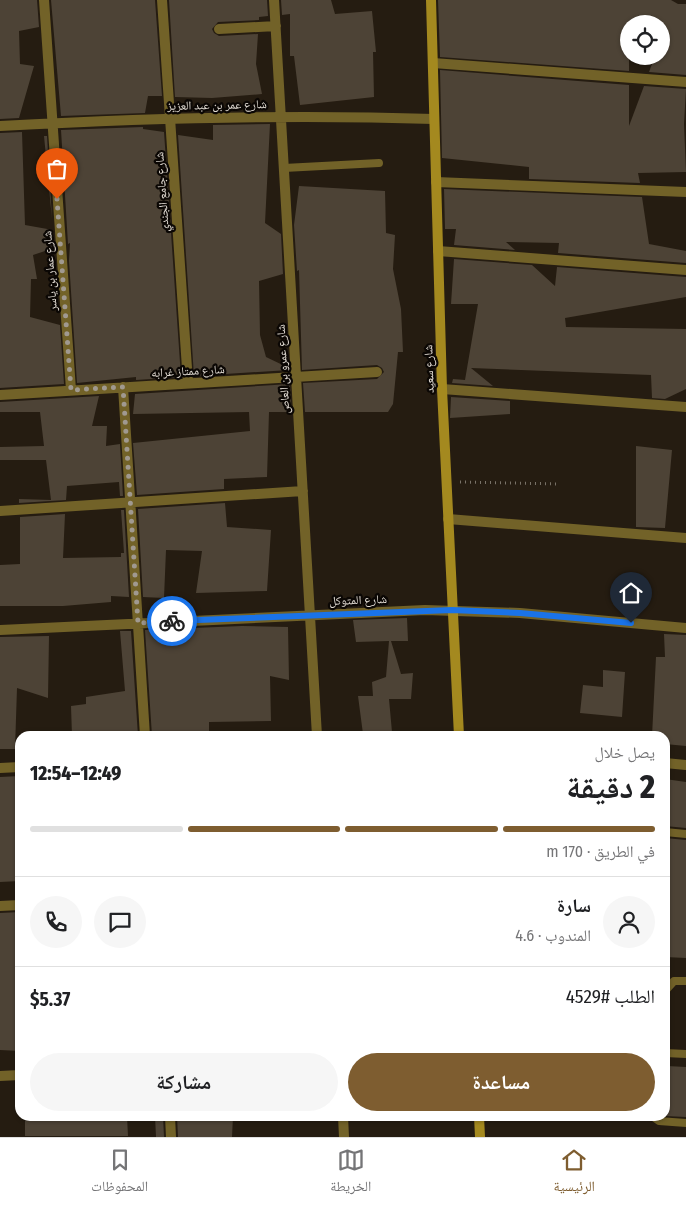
<!DOCTYPE html>
<html lang="ar">
<meta charset="utf-8">
<style>
:root{--surface:#fff;--page:#f6f6f6;--text:#202124;--muted:#757577;--line:#e0e0e0;--accent:#7e5d30}
body{margin:0;font-family:"Fira Sans Condensed","Noto Naskh Arabic",sans-serif;background:var(--page);color:var(--text);direction:rtl;height:100vh;display:flex;flex-direction:column;font-size:19px;white-space:nowrap}
*{box-sizing:border-box;margin:0}
p{font-size:16px;color:var(--muted)}
.icon{flex:none;width:28px;height:28px;fill:none;stroke:currentColor;stroke-width:2;stroke-linecap:round;stroke-linejoin:round}
.map{position:relative;flex:1;overflow:hidden;direction:ltr}
.side{position:absolute;left:15px;top:731px;width:655px;height:390px;display:flex;flex-direction:column;background:var(--surface);border-radius:15px;box-shadow:0 1px 4px #0004;direction:rtl}
.side>*{flex:none}
.controls{position:absolute;left:620px;top:15px;display:grid;gap:10px}
.controls a{display:grid;place-items:center;width:50px;height:50px;border-radius:50%;background:var(--surface);box-shadow:0 1px 4px #0004;font-size:25px}
.pin{position:absolute;display:grid;place-items:center;width:42px;height:42px;color:#fff;margin:-51px -21px;border-radius:50% 50% 50% 0;rotate:-45deg;box-shadow:0 0 5px #0007}
.pin .icon{rotate:45deg}
.courier{position:absolute;display:grid;place-items:center;width:50px;height:50px;margin:-25px;border:4px solid #1a73e8;border-radius:50%;background:#fff;color:#222;box-shadow:0 1px 6px #0007}
.headline em{font-style:normal;font-weight:800}
.headline div{display:flex;flex-direction:column-reverse}
.headline{display:flex;align-items:center;justify-content:space-between;height:85px;padding:0 15px}
h1{font-size:32px;font-weight:800;line-height:38px}
.bar{display:grid;grid-template-columns:repeat(4,1fr);gap:8px 5px;align-content:center;height:60px;padding:0 15px}
.bar i{height:6px;border-radius:4px;background:var(--line)}
.bar .on{background:var(--accent)}
.bar p{grid-column:span 4}
.line{display:flex;align-items:center;gap:12px;padding:0 15px;border-top:1px solid var(--line)}
.line div{flex:1}
.round{display:grid;place-items:center;flex:none;width:52px;height:52px;border-radius:26px;background:var(--page)}
.button{display:flex;gap:10px;margin-top:auto;padding:10px 15px}
.button a{flex:1;height:58px;border-radius:30px;background:var(--accent);color:#fff;font-size:20px;font-weight:800;line-height:58px;text-align:center}
.button a+a{background:var(--page);color:var(--text)}
.dock{display:flex;justify-content:space-around;align-items:center;height:70px;border-top:1px solid var(--line);background:var(--surface);font-size:14px;color:var(--muted)}
.dock a{display:grid;justify-items:center;gap:2px}
.dock .on{color:var(--accent)}
.map>svg:first-child{display:block}
.building{fill:#4d4336}
.lines{fill:none;stroke-linecap:round;stroke-linejoin:round}
.path{stroke:#7a7369;stroke-width:3;stroke-dasharray:1 4;stroke-linecap:butt}
.lane{stroke:#726228;stroke-width:8}
.street{stroke:#726228;stroke-width:10}
.secondary{stroke:#a4891f;stroke-width:10}
.done{stroke:#a09990;stroke-width:5;stroke-dasharray:0 9}
.route{stroke:#1a73e8;stroke-width:6}
.labels{text-anchor:middle;stroke-width:4.5;stroke-linejoin:round;paint-order:stroke}
.street-label{font-size:12px;fill:#e2dcd4;stroke:#0b0704}
</style>
<div class="map">
<svg width="686" height="1137" viewBox="0 0 686 1137">
<rect width="100%" height="100%" fill="#251c11"/>
<path class="building" d="M0 0H37L39 27 19 31 20 64 34 66 19 118 0 119Z
M51 0H155L162 96H148L145 113 61 116Z
M169 0H267L268 16 259 17V20L218 22 212 29 214 33 219 36 258 34 256 64 262 94 212 98 175 97Z
M281 0H331L335 14 372 11 376 52H373L374 97 300 105 294 56H290V14L282 15Z
M438 0H671L678 4H686V75L649 72 655 56H661V24H629V71L440 57Z
M440 70 629 85V126L644 86 686 89 684 124 686 172 638 173 640 183 529 179V167L442 158Z
M270 124 265 223 281 234 283 274 259 281 260 335 266 357 289 368V370L194 376 178 135 213 140V125Z
M143 127V129L164 132 181 377 136 380V377L77 383 69 261 70 243 68 244 61 130Z
M22 132 25 225 53 230 54 248 33 255 37 279H31L30 317 60 325 64 384 0 388V133Z
M44 136H47L52 219Z
M299 186 385 191 386 233 395 235 393 269 401 309 403 352H398L393 404 388 412H305L303 383 377 379 384 372 382 368 377 365 302 370 299 270 297 271 294 225Z
M444 189 642 197 649 244 686 251V263L558 253 559 243 506 242 515 250 454 245 456 229H445Z
M454 259 532 265 555 286 557 267 686 277V297L565 318 566 327 686 329V389L665 399 652 398 651 375 471 368 493 386 452 383 453 379 465 380 478 304H451Z
M290 384 291 412H269L267 477 224 479V489L137 495 133 443 250 431 249 412 133 414 135 394Z
M99 396 92 426H107L106 446 120 444 123 496H120L119 482 67 486 66 500 19 503V499L51 500 46 460H0V447L44 446 40 412H0V402Z
M451 397 510 401V414L450 418Z
M636 446 672 450 665 528 636 527Z
M225 503 227 527 271 530 267 591 196 593 202 551 166 550 164 598 143 597 138 509Z
M121 510H124L129 597 111 596V602L63 606H0V565L20 564V517L65 514 63 558 121 557V553H124Z
M407 618 408 641H391L401 674 413 673 411 699H389L392 732 363 734 358 696H373L372 682 386 677 389 641 356 642 353 620Z
M242 626 288 627 289 680 270 676 271 721 209 722V736H152L145 630Z
M120 631H131L138 736H72L71 706 86 704V697L125 691Z
M664 634 686 635V746L665 744V736H652L656 657H665Z
M49 636 48 698 17 688 15 749H0V637Z
M603 670 625 672 622 717 580 713 583 685 603 687Z
M20 776V881L0 882V777Z
M665 779 686 782V828L665 826Z
M665 838 686 840V958L665 957Z
M20 912V1051L0 1050V913Z
M667 1066 686 1067V1117L665 1116Z
M25 1116H127L128 1136H25Z
M155 1116H163L164 1137H156Z
M177 1116H233L232 1137H178Z"/>
<g class="lines">
<path class="path" d="M460 482 560 484"/>
<path class="lane" d="M284 168 379 163
M665 832 686 834
M665 991 674 981H686
M665 1053 686 1054
M652 1116 659 1121 686 1123"/>
<path class="street" d="M44 0 71 390
M162 0 188 383
M274 0 317 736
M219 29 276 26
M433 63 686 82
M0 126C145 118 289 114 434 119
M436 182 686 192
M438 251 686 270
M123 387 145 736
M442 389 686 407
M0 395 377 372
M0 511 303 491
M448 519 686 538
M0 630 425 610 520 613 686 628
M665 763 686 765
M0 768 20 767
M0 906 20 905
M0 1076 20 1075
M170 1116 171 1137
M343 1116 344 1137"/>
<path class="secondary" d="M431 0 442 389 459 736
M479 1116 480 1137"/>
</g>
<g class="lines">
<path class="done" d="M57 199 71 390 123 387 138 623 172 621"/>
<path class="route" d="M172 621 452 610 520 613 631 623"/>
</g>
<g class="labels">
<g class="street-label">
<text transform="translate(217 105) rotate(-1)" y="4">شارع عمر بن عبد العزيز</text>
<text transform="translate(162 192) rotate(-94)" y="4">شارع جامع الجندي</text>
<text transform="translate(50 271) rotate(-94)" y="4">شارع عمار بن ياسر</text>
<text transform="translate(283 369) rotate(-93)" y="4">شارع عمرو بن العاص</text>
<text transform="translate(429 369) rotate(-92)" y="4">شارع سعيد</text>
<text transform="translate(188 371) rotate(-3)" y="4">شارع ممتاز غرابه</text>
<text transform="translate(358 600) rotate(-2)" y="4">شارع المتوكل</text>
</g>
</g>
</svg>
<div class="controls">
<a><svg class="icon" aria-label="locate" viewBox="0 0 24 24"><circle cx="12" cy="12" r="6"/><path d="M12 2v4M12 18v4M2 12h4M18 12h4"/></svg></a>
</div>
<div class="pin" style="left:57px;top:199px;background:#ea580c"><svg class="icon" aria-label="bag" viewBox="0 0 24 24"><path d="M5 8h14l-1 12H6zM9 8a3 3 0 0 1 6 0"/></svg></div>
<div class="pin" style="left:631px;top:623px;background:#1f2937"><svg class="icon" aria-label="home" viewBox="0 0 24 24"><path d="M3 11l9-7 9 7M6 9v11h12V9"/></svg></div>
<div class="courier" style="left:172px;top:621px"><svg class="icon" aria-label="bike" viewBox="0 0 24 24"><circle cx="6" cy="16" r="4"/><circle cx="18" cy="16" r="4"/><path d="M6 16l4-8h5l3 8M10 8l3 8H6M13 5h3"/></svg></div>
<section class="side">
<div class="headline"><div><h1>2 دقيقة</h1><p>يصل خلال</p></div><em>12:49–12:54</em></div>
<div class="bar"><i class="on"></i><i class="on"></i><i class="on"></i><i></i><p>في الطريق · 170 m</p></div>
<div class="line" style="height:90px"><a class="round"><svg class="icon" aria-label="person" viewBox="0 0 24 24"><circle cx="12" cy="8" r="4"/><path d="M4 21q1-7 8-7t8 7"/></svg></a><div><b>سارة</b><p>المندوب · 4.6</p></div><a class="round"><svg class="icon" aria-label="chat" viewBox="0 0 24 24"><path d="M4 5h16v11H9l-5 4z"/></svg></a><a class="round"><svg class="icon" aria-label="phone" viewBox="0 0 24 24"><path d="M5 4h4l2 5-3 2q2 4 5 5l2-3 5 2v4C11 20 4 13 5 4z"/></svg></a></div>
<div class="line" style="height:65px"><div>الطلب #4529</div><b>$5.37</b></div>
<div class="button"><a>مساعدة</a><a>مشاركة</a></div>
</section>
</div>
<nav class="dock">
<a class="on"><svg class="icon" aria-label="home" viewBox="0 0 24 24"><path d="M3 11l9-7 9 7M6 9v11h12V9"/></svg>الرئيسية</a>
<a><svg class="icon" aria-label="map" viewBox="0 0 24 24"><path d="M3 6l6-2 6 2 6-2v14l-6 2-6-2-6 2zM9 4v14M15 6v14"/></svg>الخريطة</a>
<a><svg class="icon" aria-label="saved" viewBox="0 0 24 24"><path d="M7 4h10v16l-5-4-5 4z"/></svg>المحفوظات</a>
</nav>
